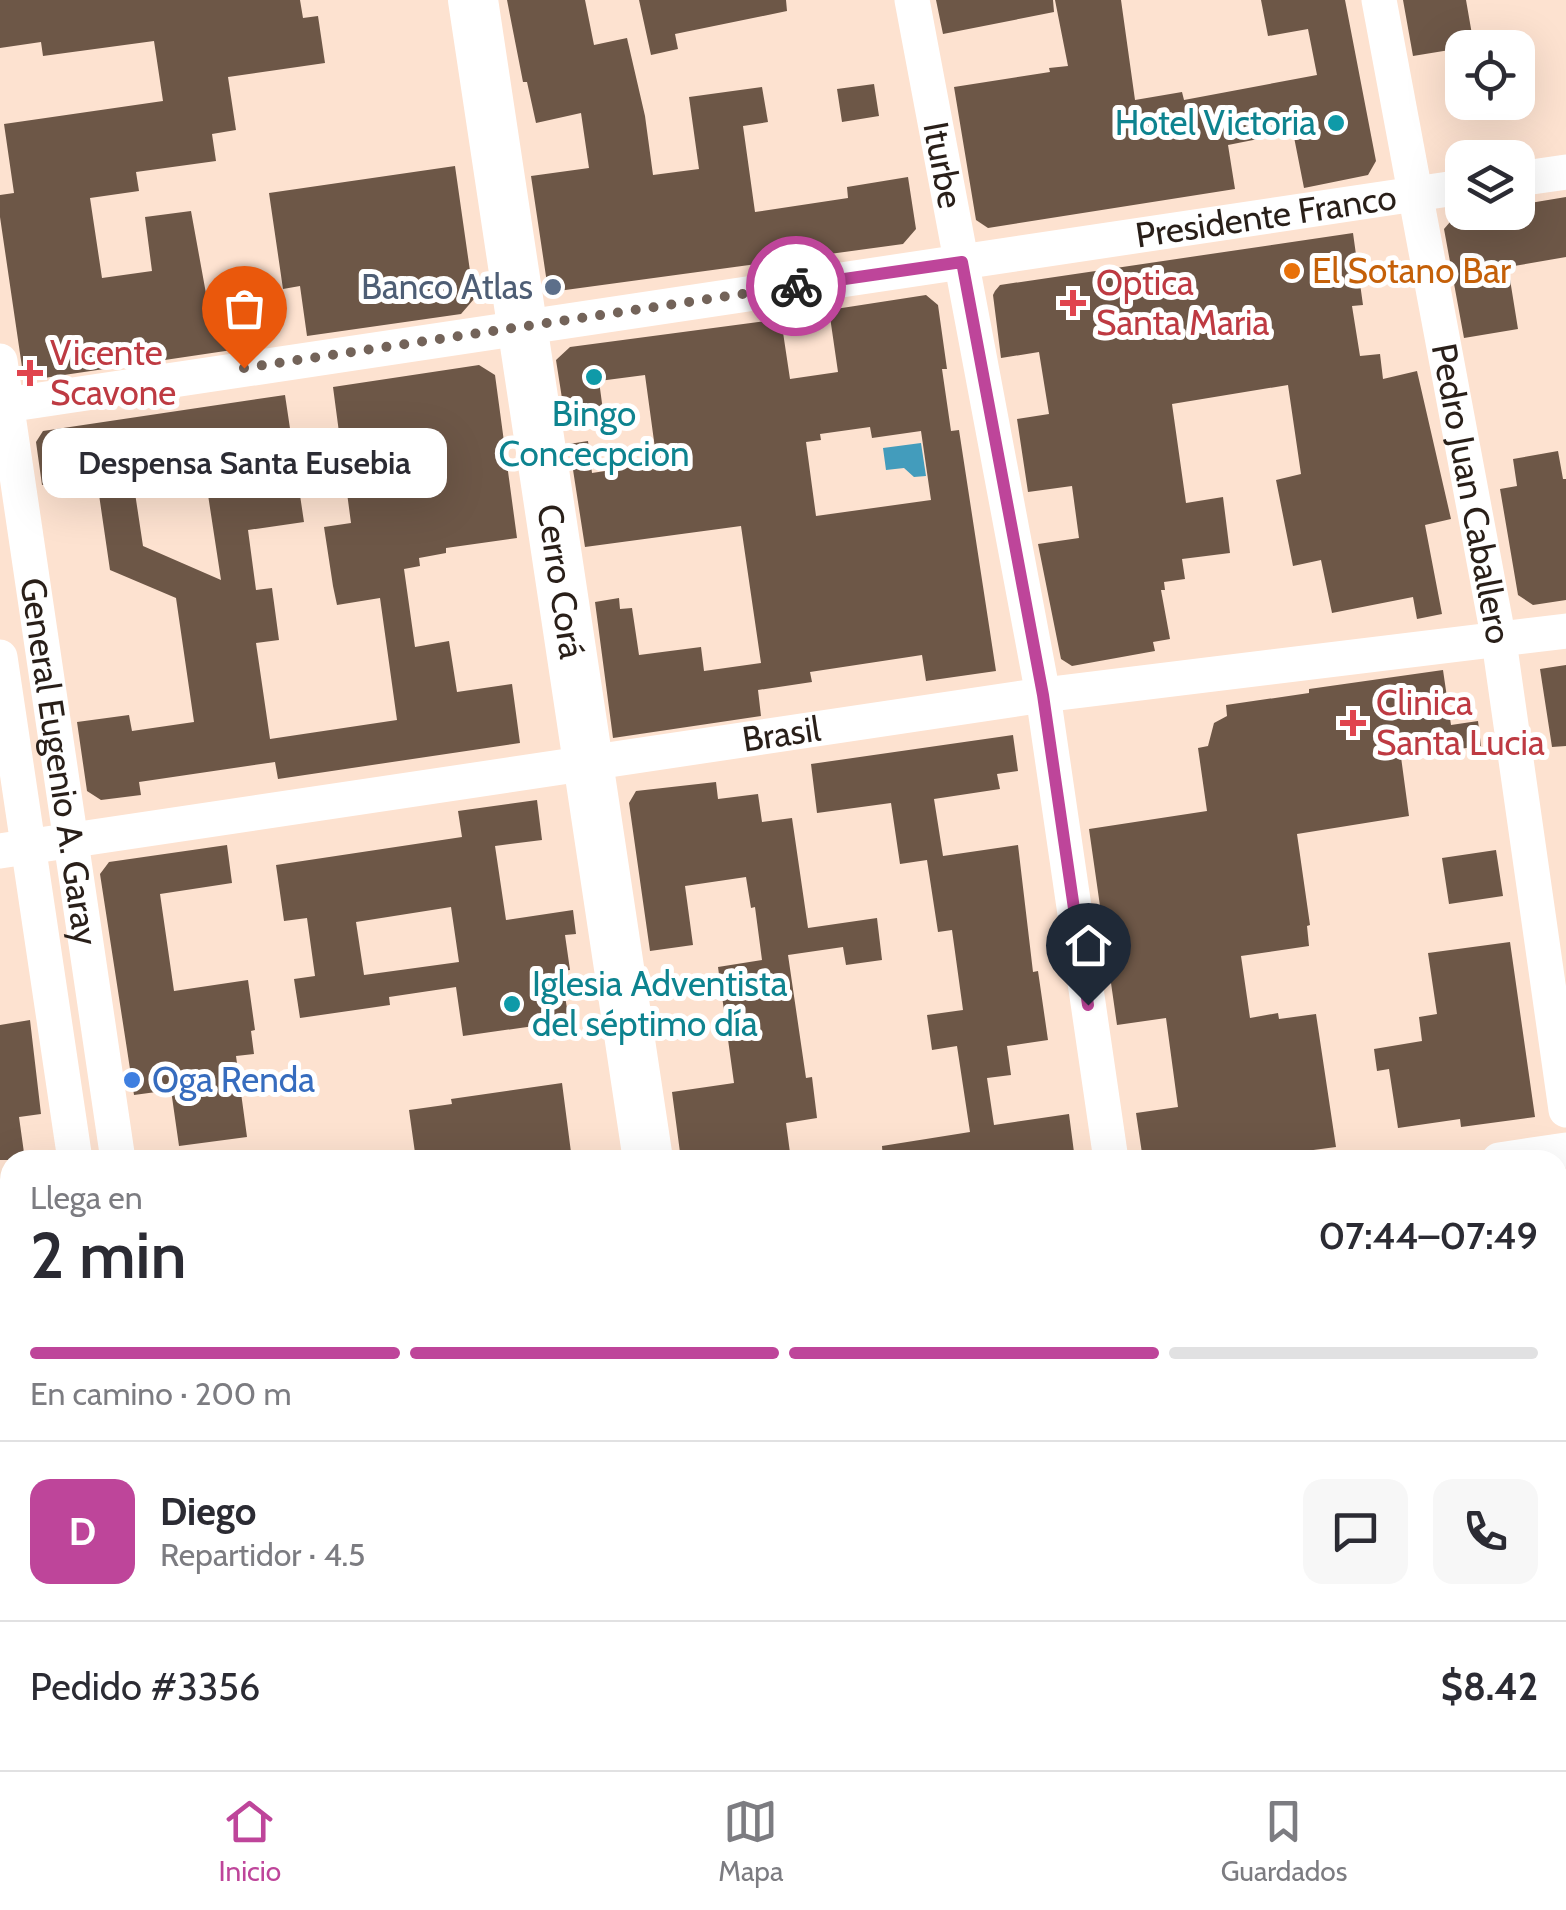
<!DOCTYPE html>
<html lang="es">
<meta charset="utf-8">
<style>
:root{--surface:#fff;--page:#f7f7f7;--text:#2b2b33;--muted:#7c7c81;--line:#e1e1e2;--accent:#be459a}
body{margin:0;font-family:Cabin,sans-serif;background:var(--page);color:var(--text);height:100vh;display:flex;flex-direction:column;font-size:38px;white-space:nowrap}
*{box-sizing:border-box;margin:0}
p{font-size:32px;color:var(--muted)}
.icon{flex:none;width:55px;height:55px;fill:none;stroke:currentColor;stroke-width:2;stroke-linecap:round;stroke-linejoin:round}
.map{position:relative;flex:1;overflow:hidden}
.details{position:absolute;left:0px;top:1150px;width:1568px;height:620px;display:flex;flex-direction:column;background:var(--surface);border-radius:30px 30px 0 0;box-shadow:0 10px 40px #0002}
.details>*{flex:none}
.fabs{position:absolute;left:1445px;top:30px;display:grid;gap:20px}
.fabs a{display:grid;place-items:center;width:90px;height:90px;border-radius:20px;background:var(--surface);box-shadow:0 10px 40px #0002;font-size:50px}
.pin{position:absolute;display:grid;place-items:center;width:85px;height:85px;color:#fff;margin:-102px -42px;border-radius:50% 50% 50% 0;rotate:-45deg;box-shadow:0 0 10px #0007}
.pin .icon{rotate:45deg}
.courier{position:absolute;display:grid;place-items:center;width:100px;height:100px;margin:-50px;border:8px solid #be459a;border-radius:50%;background:#fff;color:#222;box-shadow:0 2px 12px #0007}
.bubble{position:absolute;height:70px;border-radius:20px;background:var(--surface);box-shadow:0 10px 40px #0002;font-size:32px;font-weight:600;line-height:70px;text-align:center}
.overview em{font-style:normal;font-weight:600}
.overview div{display:flex;flex-direction:column-reverse}
.overview{display:flex;align-items:center;justify-content:space-between;height:170px;padding:0 30px}
h1{font-size:65px;font-weight:600;line-height:75px}
.bar{display:grid;grid-template-columns:repeat(4,1fr);gap:15px 10px;align-content:center;height:120px;padding:0 30px}
.bar i{height:12px;border-radius:8px;background:var(--line)}
.bar .current{background:var(--accent)}
.bar p{grid-column:span 4}
.line{display:flex;align-items:center;gap:25px;padding:0 30px;border-top:2px solid var(--line)}
.line div{flex:1}
.round{display:grid;place-items:center;flex:none;width:105px;height:105px;border-radius:20px;background:var(--page)}
.tab-bar{display:flex;justify-content:space-around;align-items:center;height:140px;border-top:2px solid var(--line);background:var(--surface);font-size:28px;color:var(--muted)}
.tab-bar a{display:grid;justify-items:center;gap:5px}
.tab-bar .current{color:var(--accent)}
.map>svg:first-child{display:block}
.water{fill:#439cbc}
.building{fill:#6d5747;fill-rule:evenodd}
.lines{fill:none;stroke-linecap:round;stroke-linejoin:round}
.street{stroke:#fff;stroke-width:35}
.secondary{stroke:#fff;stroke-width:50}
.done{stroke:#736359;stroke-width:10;stroke-dasharray:0 18}
.route{stroke:#be459a;stroke-width:12}
.culture-dot{fill:#0f9aa8;stroke:#fff;stroke-width:4}
.food-dot{fill:#e8710a;stroke:#fff;stroke-width:4}
.service-dot{fill:#5c6f8a;stroke:#fff;stroke-width:4}
.health-dot{fill:#e0444e;stroke:#fff;stroke-width:4}
.shop-dot{fill:#3f7fe0;stroke:#fff;stroke-width:4}
.labels{text-anchor:middle;stroke-width:10;stroke-linejoin:round;paint-order:stroke}
.culture-label{font-size:35px;fill:#0d838f;stroke:#fff;text-anchor:end}
.street-label{font-size:35px;fill:#291f19;stroke:#fff}
.food-label{font-size:35px;fill:#c56008;stroke:#fff;text-anchor:start}
.health-label{font-size:35px;fill:#be3a42;stroke:#fff;text-anchor:start}
.service-label{font-size:35px;fill:#4e5e75;stroke:#fff;text-anchor:end}
.shop-label{font-size:35px;fill:#366cbe;stroke:#fff;text-anchor:start}
</style>
<div class="map">
<svg width="1566" height="1770" viewBox="0 0 1566 1770">
<rect width="100%" height="100%" fill="#fde2d0"/>
<path class="water" d="M921 443 926 476 914 477 904 468 886 470 883 448Z"/>
<path class="building" d="M0 0H300L303 18 318 16 325 63 228 77 236 130 212 134 216 161 136 172 139 191 90 198 102 278 152 271 145 217 191 211 207 299 224 296 232 350 37 379 22 367 0 217V195L14 193 4 124 163 101 154 41 43 56 41 42 0 48Z
M507 0H585L594 45 627 38 645 116 653 175 699 169 689 97 762 87 768 122 743 126 755 212 848 198 847 187 908 177 916 229 903 244 558 291 547 283 531 176 589 168 581 113 536 123 527 82H523Z
M639 0H786L787 11 675 34 678 49 651 55Z
M936 0H1053L1054 12 943 34Z
M1055 0H1121L1135 100 1182 92 1184 100 1317 75 1308 29 1268 36 1261 0H1345L1376 161 1368 175 1304 188 1293 132 1228 145 1235 189 988 228 976 220 954 87 1050 72 1049 68 1068 66Z
M1403 0H1466L1474 46 1413 56Z
M874 84 879 116 842 122 837 89Z
M455 166 474 299 461 314 307 336 300 286 283 289 269 193Z
M1566 197V257L1508 267 1518 329 1464 338 1444 229 1456 215 1518 212V205Z
M1353 233 1363 305 1352 306 1360 356 1380 354 1383 379 1417 371 1451 519 1425 525 1442 614 1417 619 1413 597 1332 613 1321 560 1293 566 1276 480 1301 474 1288 385 1172 404 1186 503 1223 497 1230 553 1182 559 1185 579 1164 582 1165 590H1161L1170 639 1153 642 1155 651 1072 666 1061 659 1038 544 1079 538 1072 486 1028 492 1017 419 1049 414 1039 352 1001 358 993 295 995 291 1000 285Z
M926 295 938 305 947 369H942L951 431 959 430 996 671 926 681 922 655 810 672 812 682 758 690 761 716 613 738 595 602 619 598 620 609 632 608 639 655 701 647 704 671 761 663 741 526 585 547 569 444 588 441 592 473 657 463 645 375 599 381 604 418 566 424 556 360 570 347 781 319 790 379 838 372 829 310ZM870 427 872 438 921 431 931 500 816 516 806 442 821 440 820 434Z
M479 365 495 375 517 538 446 548V553L419 558 420 566 404 569 415 647 449 641 457 692 512 684 520 743 278 779 275 762 139 782 141 795 101 800 87 791 77 722 129 715 132 731 194 722 176 598 110 570 97 481H91V478L42 485 36 442 43 431 285 395 304 522 248 530 256 590 272 588 279 640 256 643 270 739 397 720 380 598 337 605 333 586 324 527 351 523 333 387ZM203 462 221 580 143 546 132 473Z
M1558 451 1563 479H1566V600L1533 605 1518 595 1500 489 1517 486 1513 459Z
M1566 665V746L1552 747 1540 669Z
M1443 670 1451 725 1478 721 1481 746 1401 757 1409 816 1297 834 1310 925 1307 926 1309 946 1241 956 1250 1018 1278 1013 1279 1019 1316 1014 1336 1147 1237 1160 1234 1156 1204 1160H1143L1136 1113 1178 1107 1166 1018 1117 1025 1089 829 1207 811 1198 748 1208 746 1214 723 1227 716 1226 705 1309 693V689Z
M1013 735 1018 771 997 774 1000 789 934 799 943 856 1018 845 1033 972 1038 971 1048 1040 1007 1046 1011 1075 987 1078 994 1125 1069 1114 1075 1160H883L882 1146 970 1132 957 1046 932 1050 927 1015 963 1010 952 930 938 932 927 860 900 864 891 803 817 813 811 764Z
M716 782 718 799 758 794 762 822 792 818 808 928 877 918 882 960 846 965 843 947 788 955 806 1078 812 1077 817 1118 786 1123 791 1160H681L672 1092 734 1083 718 967 762 960 755 907 751 908 746 877 685 886 693 945 650 951 629 803 636 791Z
M537 800 542 840 495 846 506 920 573 910 576 934 565 935 570 970 561 971 569 1021 463 1036 456 987 389 997 390 1005 300 1018 294 979 315 976 307 918 284 921 276 865 462 837 458 811ZM451 907 459 962 364 975 356 922Z
M227 845 232 883 160 894 174 991 248 980 255 1030 251 1031 254 1054 236 1056 247 1137 179 1146 171 1090 134 1095 100 874 109 862Z
M1496 850 1503 896 1449 904 1442 858Z
M1510 942 1535 1117 1461 1127 1460 1119 1398 1128 1389 1069 1377 1071 1374 1049 1422 1041 1419 1017 1437 1014 1428 953Z
M30 1020 41 1114 19 1117 25 1160H0V1025Z
M562 1083 572 1160H416L409 1110 452 1104 451 1099Z"/>
<g class="lines">
<g class="street">
<path id="s1" d="M912 0 1043 695 1111 1160"/>
<path id="s2" d="M1379 0 1499 641 1566 1110"/>
<path d="M1518 179 1566 172"/>
<path id="s3" d="M0 361 118 1160"/>
<path id="s4" d="M0 406 1462 187"/>
<path d="M0 657 75 1160"/>
<path id="s5" d="M0 851 1043 695 1566 631"/>
<path d="M1499 1160 1566 1150"/>
<path d="M0 1391 10 1390"/>
<path d="M1558 1706 1566 1705"/>
<path d="M193 1760 195 1770"/>
<path d="M1123 1770 1184 1760"/>
</g>
<g class="secondary">
<path id="s6" d="M473 0 648 1160"/>
<path d="M739 1760 740 1770"/>
</g>
</g>
<g class="lines">
<path class="done" d="M244 368 796 286"/>
<path class="route" d="M796 286 962 262 1043 695 1088 1005"/>
</g>
<g class="culture-dot">
<circle cx="1336" cy="123" r="10"/>
<circle cx="594" cy="377" r="10"/>
<circle cx="512" cy="1004" r="10"/>
</g>
<circle class="food-dot" cx="1292" cy="271" r="10"/>
<circle class="service-dot" cx="553" cy="287" r="10"/>
<g class="health-dot">
<path d="M1068 288h10v10h10v10h-10v10h-10v-10h-10v-10h10z"/>
<path d="M25 358h10v10h10v10h-10v10h-10v-10h-10v-10h10z"/>
<path d="M1348 708h10v10h10v10h-10v10h-10v-10h-10v-10h10z"/>
</g>
<circle class="shop-dot" cx="132" cy="1080" r="10"/>
<g class="labels">
<g class="culture-label">
<text x="1316" y="135">Hotel Victoria</text>
<text x="594" y="426" text-anchor="middle">Bingo<tspan x="594" dy="40">Concecpcion</tspan></text>
<text x="532" y="996" text-anchor="start">Iglesia Adventista<tspan x="532" dy="40">del séptimo día</tspan></text>
</g>
<g class="street-label">
<text dy="12" stroke="none"><textPath href="#s1" startOffset="168">Iturbe</textPath></text>
<text dy="12" stroke="none"><textPath href="#s4" startOffset="1280">Presidente Franco</textPath></text>
<text dy="12" stroke="none"><textPath href="#s2" startOffset="502">Pedro Juan Caballero</textPath></text>
<text dy="12" stroke="none"><textPath href="#s6" startOffset="588">Cerro Corá</textPath></text>
<text dy="12" stroke="none"><textPath href="#s5" startOffset="790">Brasil</textPath></text>
<text dy="12" stroke="none"><textPath href="#s3" startOffset="405">General Eugenio A. Garay</textPath></text>
</g>
<g class="food-label">
<text x="1312" y="283">El Sotano Bar</text>
</g>
<g class="health-label">
<text x="1096" y="295">Optica<tspan x="1096" dy="40">Santa Maria</tspan></text>
<text x="50" y="365">Vicente<tspan x="50" dy="40">Scavone</tspan></text>
<text x="1376" y="715">Clinica<tspan x="1376" dy="40">Santa Lucia</tspan></text>
</g>
<g class="service-label">
<text x="533" y="299">Banco Atlas</text>
</g>
<g class="shop-label">
<text x="152" y="1092">Oga Renda</text>
</g>
</g>
</svg>
<div class="fabs">
<a><svg class="icon" aria-label="locate" viewBox="0 0 24 24"><circle cx="12" cy="12" r="6"/><path d="M12 2v4M12 18v4M2 12h4M18 12h4"/></svg></a>
<a><svg class="icon" aria-label="layers" viewBox="0 0 24 24"><path d="M12 4l9 5-9 5-9-5zM3 14l9 5 9-5"/></svg></a>
</div>
<div class="pin" style="left:244px;top:368px;background:#ea580c"><svg class="icon" aria-label="bag" viewBox="0 0 24 24"><path d="M5 8h14l-1 12H6zM9 8a3 3 0 0 1 6 0"/></svg></div>
<div class="pin" style="left:1088px;top:1005px;background:#1f2937"><svg class="icon" aria-label="home" viewBox="0 0 24 24"><path d="M3 11l9-7 9 7M6 9v11h12V9"/></svg></div>
<div class="courier" style="left:796px;top:286px"><svg class="icon" aria-label="bike" viewBox="0 0 24 24"><circle cx="6" cy="16" r="4"/><circle cx="18" cy="16" r="4"/><path d="M6 16l4-8h5l3 8M10 8l3 8H6M13 5h3"/></svg></div>
<div class="bubble" style="left:42px;top:428px;width:405px">Despensa Santa Eusebia</div>
<section class="details">
<div class="overview"><div><h1>2 min</h1><p>Llega en</p></div><em>07:44–07:49</em></div>
<div class="bar"><i class="current"></i><i class="current"></i><i class="current"></i><i></i><p>En camino · 200 m</p></div>
<div class="line" style="height:180px"><b class="round" style="background:var(--accent);color:#fff">D</b><div><b>Diego</b><p>Repartidor · 4.5</p></div><a class="round"><svg class="icon" aria-label="chat" viewBox="0 0 24 24"><path d="M4 5h16v11H9l-5 4z"/></svg></a><a class="round"><svg class="icon" aria-label="phone" viewBox="0 0 24 24"><path d="M5 4h4l2 5-3 2q2 4 5 5l2-3 5 2v4C11 20 4 13 5 4z"/></svg></a></div>
<div class="line" style="height:130px"><div>Pedido #3356</div><b>$8.42</b></div>
</section>
</div>
<nav class="tab-bar">
<a class="current"><svg class="icon" aria-label="home" viewBox="0 0 24 24"><path d="M3 11l9-7 9 7M6 9v11h12V9"/></svg>Inicio</a>
<a><svg class="icon" aria-label="map" viewBox="0 0 24 24"><path d="M3 6l6-2 6 2 6-2v14l-6 2-6-2-6 2zM9 4v14M15 6v14"/></svg>Mapa</a>
<a><svg class="icon" aria-label="saved" viewBox="0 0 24 24"><path d="M7 4h10v16l-5-4-5 4z"/></svg>Guardados</a>
</nav>
